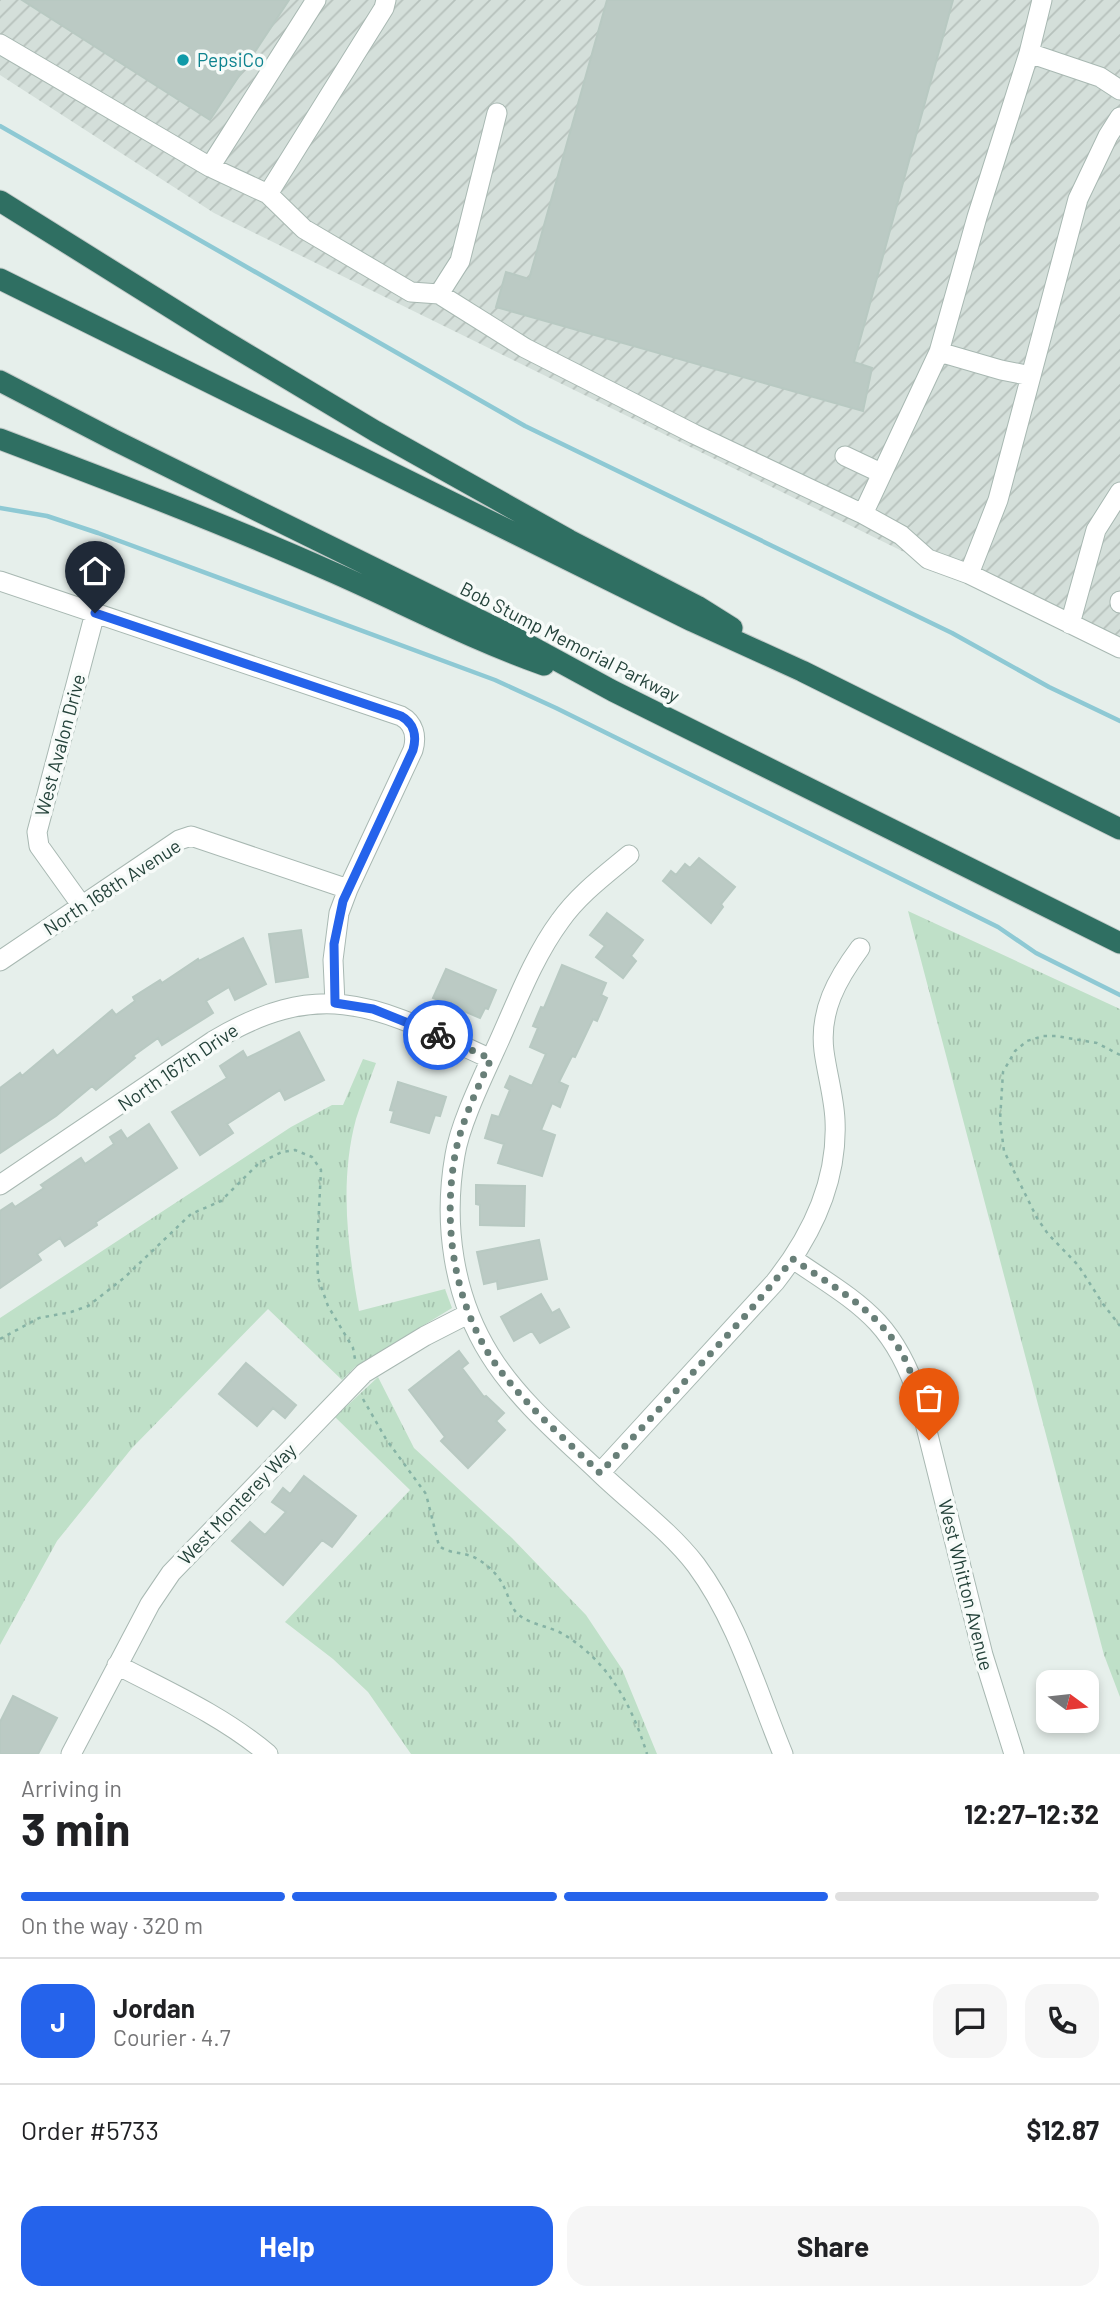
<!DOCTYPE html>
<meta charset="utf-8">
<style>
:root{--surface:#fff;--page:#f6f6f6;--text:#202124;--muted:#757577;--line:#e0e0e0;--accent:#2563eb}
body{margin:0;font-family:Barlow,sans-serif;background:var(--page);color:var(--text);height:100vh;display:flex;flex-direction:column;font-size:26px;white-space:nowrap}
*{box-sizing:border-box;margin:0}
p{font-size:23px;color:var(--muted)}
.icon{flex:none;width:38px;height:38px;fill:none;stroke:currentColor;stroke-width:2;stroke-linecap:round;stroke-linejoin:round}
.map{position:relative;height:1754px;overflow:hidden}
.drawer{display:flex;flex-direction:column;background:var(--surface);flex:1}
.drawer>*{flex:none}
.needle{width:46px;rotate:105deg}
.tools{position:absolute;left:1036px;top:1670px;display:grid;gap:14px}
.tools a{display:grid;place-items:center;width:63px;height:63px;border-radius:14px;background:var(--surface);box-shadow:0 4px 10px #0003;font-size:35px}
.pin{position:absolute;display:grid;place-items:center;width:60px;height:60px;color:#fff;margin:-72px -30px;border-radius:50% 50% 50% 0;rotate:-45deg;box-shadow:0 0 7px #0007}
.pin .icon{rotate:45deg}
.courier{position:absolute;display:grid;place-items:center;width:70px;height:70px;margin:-35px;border:5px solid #2563eb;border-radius:50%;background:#fff;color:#222;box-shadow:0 2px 9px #0007}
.head em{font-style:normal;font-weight:700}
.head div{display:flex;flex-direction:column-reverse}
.head{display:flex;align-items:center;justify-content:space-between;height:119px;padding:0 21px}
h1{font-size:46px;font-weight:700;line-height:52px}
.bar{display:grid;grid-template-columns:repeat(4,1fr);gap:10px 7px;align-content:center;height:84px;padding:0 21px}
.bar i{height:9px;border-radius:5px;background:var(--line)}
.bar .current{background:var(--accent)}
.bar p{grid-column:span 4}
.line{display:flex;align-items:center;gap:18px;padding:0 21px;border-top:2px solid var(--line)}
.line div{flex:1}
.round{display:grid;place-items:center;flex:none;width:74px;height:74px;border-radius:21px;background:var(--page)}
.action{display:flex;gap:14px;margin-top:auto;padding:14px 21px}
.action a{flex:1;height:80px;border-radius:21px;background:var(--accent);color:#fff;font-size:28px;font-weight:700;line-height:80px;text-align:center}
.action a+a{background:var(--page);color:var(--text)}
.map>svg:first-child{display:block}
.industrial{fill:url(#industrial-furrows)}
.grass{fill:url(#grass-tufts)}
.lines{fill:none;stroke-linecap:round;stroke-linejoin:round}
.stream{stroke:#8ec9d4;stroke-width:4.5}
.building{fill:#bbcac4;stroke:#b8c9c2;stroke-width:2}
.minor-casing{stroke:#a8b8b2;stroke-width:21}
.highway-casing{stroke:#c2cac8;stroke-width:23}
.path{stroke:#86b3a5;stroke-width:2.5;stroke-dasharray:3.5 5;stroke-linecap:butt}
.minor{stroke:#fff;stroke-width:19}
.highway{stroke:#2f6f62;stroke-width:21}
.done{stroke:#687f78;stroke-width:7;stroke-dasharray:0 12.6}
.route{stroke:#2563eb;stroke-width:9}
.culture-dot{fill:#0f9aa8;stroke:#f7fbf9;stroke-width:2.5}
.labels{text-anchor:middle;stroke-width:7;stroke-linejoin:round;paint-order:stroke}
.culture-label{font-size:19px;fill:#0d838f;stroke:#f7fbf9;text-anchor:start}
.street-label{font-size:19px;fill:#24423a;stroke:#f7fbf9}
</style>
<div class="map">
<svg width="1120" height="1754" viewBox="0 0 1120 1754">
<defs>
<pattern id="industrial-furrows" width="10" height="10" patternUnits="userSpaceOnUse" patternTransform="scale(1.75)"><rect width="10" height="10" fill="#d4dfda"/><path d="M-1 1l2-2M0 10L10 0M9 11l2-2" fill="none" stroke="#b6c1bc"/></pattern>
<pattern id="grass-tufts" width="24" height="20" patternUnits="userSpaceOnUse" patternTransform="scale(1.75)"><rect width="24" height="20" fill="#bfe0c8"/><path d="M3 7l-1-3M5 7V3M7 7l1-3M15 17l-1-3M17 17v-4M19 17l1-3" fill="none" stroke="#a4c1ad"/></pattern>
</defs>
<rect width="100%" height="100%" fill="#e6efeb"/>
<path class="industrial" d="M0 0H1120V658L214 213 0 75Z"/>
<path class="grass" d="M908 911 1120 1009V1697L1104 1655Z
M363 1059 376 1063C369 1082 362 1100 356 1119 339 1182 348 1249 359 1311L445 1289 452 1308 355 1367 342 1380 268 1309 132 1448 57 1541 0 1645V1318L291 1127 332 1105H343Z
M378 1377 414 1448 512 1538 586 1615 622 1669 657 1754H411L368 1692 333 1659 285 1622 410 1490 335 1417Z"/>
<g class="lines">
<path class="stream" d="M0 126 525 426 952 633 1049 687 1120 721
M0 508 47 516 98 533 495 680 556 708 998 927 1036 953 1120 995"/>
</g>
<path class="building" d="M22 0H289L210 120Z
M607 0H953L854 362 872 368 863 411 496 307 506 272 529 279Z
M699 858 735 887 721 904 723 907 711 923 663 881 671 871 676 875 685 864 690 868Z
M607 913 643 940 631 956 636 961 623 978 596 957 605 946 590 935Z
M301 930 308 977 276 982 269 934Z
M243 938 266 984 235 1000 229 987 206 1001 213 1013 162 1045 158 1038 133 1056 135 1058 96 1090 92 1086 56 1116 0 1153V1088L20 1073 22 1076 53 1050 57 1056 112 1010 116 1015 135 1001 133 997 160 980 162 983 198 959 199 961Z
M562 965 606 983 601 995 607 998 597 1021 593 1019 575 1057 572 1056 559 1082 568 1086 560 1107 552 1103 541 1130 555 1135 542 1176 498 1163 504 1144 485 1138 492 1115 499 1117 510 1090 505 1087 510 1076 532 1086 546 1054 530 1047 538 1028 533 1026 541 1007 544 1008Z
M446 969 496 990 488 1009 485 1008 480 1018 433 998Z
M299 1032 324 1080 285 1100 280 1090 227 1124 233 1133 200 1155 172 1112 227 1078 220 1066 243 1051 247 1058Z
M398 1082 446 1097 440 1116 435 1115 429 1133 391 1122 394 1111 390 1110Z
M149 1124 177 1168 96 1222 97 1225 65 1246 60 1238 37 1254 41 1260 0 1288V1211L12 1203 15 1207 44 1188 41 1185 81 1158 85 1164 114 1144 110 1137 121 1130 127 1139Z
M476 1185 525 1186 524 1226 480 1225V1205L476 1204Z
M539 1240 547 1279 498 1289 497 1281 484 1284 477 1252Z
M541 1294 552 1313 559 1309 569 1327 540 1343 532 1331 514 1341 501 1317Z
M459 1351 468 1363 462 1368 484 1397 486 1396 504 1413 496 1421 505 1430 468 1468 441 1441 445 1437 409 1390Z
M246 1363 296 1405 285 1418 273 1408 257 1426 219 1394Z
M304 1476 356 1516 332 1547 322 1540 283 1585 232 1541 250 1522 265 1535 286 1512 272 1502 283 1488 290 1494Z
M13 1696 57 1718 38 1754H0V1722Z"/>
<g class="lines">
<g class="minor-casing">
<path id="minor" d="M0 44 210 167 268 194 384 8 386 0
M1029 53 1042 0
M210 167 316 0
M268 194 304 229 411 292 439 294 525 348 694 434 863 514 901 535 928 559 969 574 1120 648
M439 294 460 261 497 113
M1031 376 1001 370 939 352 977 217 1029 53 1100 77 1120 90
M845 456 881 473
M863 514 939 352
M969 574 998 500 1078 199 1108 136 1120 117
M0 581 401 716C414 723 417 736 413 750L348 889 339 913 333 960 335 1003
M1120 601V603
M1070 624 1096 530 1120 492
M629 855C605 875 578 895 560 921 532 959 515 1007 495 1050 482 1079 460 1124 455 1155 443 1223 453 1296 490 1355 518 1400 562 1437 599 1472 631 1503 669 1530 696 1565 737 1620 757 1691 783 1754
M82 906 39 846 37 832 95 613
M0 961 179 840 191 836 348 889
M0 1185 213 1041C326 973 383 1010 491 1059
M793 1259C859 1304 893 1319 919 1399L983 1655 1014 1754
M600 1473 775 1282C812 1235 838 1181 835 1120 834 1097 827 1074 824 1051 819 1011 837 979 860 948
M117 1665C169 1692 223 1716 268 1754
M71 1754 150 1604 171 1573 364 1373 425 1336 468 1314"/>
</g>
<g class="highway-casing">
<path id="highway" d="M0 201 213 334 375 431 569 540 697 606 732 628
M0 279 692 621 802 671 1120 829
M0 381 114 440 512 636 613 691 1120 943
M0 439C111 481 222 523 330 571 401 602 470 639 544 665"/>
</g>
<path class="path" d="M1120 1055 1097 1043 1056 1036H1043L1027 1041 1015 1051 1003 1072 1000 1120 1004 1151 1037 1218 1048 1234 1078 1265 1103 1304 1120 1326
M0 1339 39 1318 71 1312 88 1306 124 1278 191 1214 221 1201 259 1163 282 1152 295 1150 312 1157 321 1170 317 1248 318 1278 328 1306 353 1348 355 1359
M363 1399 386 1439 426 1494 439 1546C451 1555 466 1551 479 1560 489 1566 499 1576 504 1587 509 1596 510 1608 519 1615 531 1625 549 1626 563 1634 608 1661 632 1705 647 1754"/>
<use href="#minor" class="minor"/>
<use href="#highway" class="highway"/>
</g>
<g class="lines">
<path class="done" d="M438 1035 491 1059C478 1086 460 1126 455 1155 443 1223 453 1297 490 1356 519 1400 562 1436 600 1473L747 1314 793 1259C838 1290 890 1317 910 1371 918 1393 923 1417 929 1440"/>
<path class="route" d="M95 613 401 716C414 723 417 736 413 750L343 901 334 944 335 1003 373 1009 438 1035"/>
</g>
<circle class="culture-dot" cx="183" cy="60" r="7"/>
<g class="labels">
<g class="culture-label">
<text x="197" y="67">PepsiCo</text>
</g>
<g class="street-label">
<text transform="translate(570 642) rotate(27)" y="7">Bob Stump Memorial Parkway</text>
<text transform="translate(60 745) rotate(-75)" y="7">West Avalon Drive</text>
<text transform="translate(112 887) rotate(-33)" y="7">North 168th Avenue</text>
<text transform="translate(178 1067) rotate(-34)" y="7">North 167th Drive</text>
<text transform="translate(237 1504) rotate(-46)" y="7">West Monterey Way</text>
<text transform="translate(966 1585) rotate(76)" y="7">West Whitton Avenue</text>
</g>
</g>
</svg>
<div class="tools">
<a><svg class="needle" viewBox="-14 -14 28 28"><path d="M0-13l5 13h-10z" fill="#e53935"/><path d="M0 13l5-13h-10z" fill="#757577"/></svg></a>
</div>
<div class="pin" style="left:929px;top:1440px;background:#ea580c"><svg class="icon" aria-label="bag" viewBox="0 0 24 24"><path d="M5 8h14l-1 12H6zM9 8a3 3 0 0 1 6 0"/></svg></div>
<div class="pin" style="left:95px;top:613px;background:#1f2937"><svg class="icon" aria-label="home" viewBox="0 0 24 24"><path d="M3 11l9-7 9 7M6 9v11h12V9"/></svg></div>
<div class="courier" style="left:438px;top:1035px"><svg class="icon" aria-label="bike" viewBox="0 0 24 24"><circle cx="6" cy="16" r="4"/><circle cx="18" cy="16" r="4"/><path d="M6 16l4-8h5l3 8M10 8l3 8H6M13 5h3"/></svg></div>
</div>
<section class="drawer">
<div class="head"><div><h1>3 min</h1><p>Arriving in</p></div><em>12:27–12:32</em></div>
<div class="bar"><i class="current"></i><i class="current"></i><i class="current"></i><i></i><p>On the way · 320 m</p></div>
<div class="line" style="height:126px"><b class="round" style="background:var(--accent);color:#fff">J</b><div><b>Jordan</b><p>Courier · 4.7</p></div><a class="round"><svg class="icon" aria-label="chat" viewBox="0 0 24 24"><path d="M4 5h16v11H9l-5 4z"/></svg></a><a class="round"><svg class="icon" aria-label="phone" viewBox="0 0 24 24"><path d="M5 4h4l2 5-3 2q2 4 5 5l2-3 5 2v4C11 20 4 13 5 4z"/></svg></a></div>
<div class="line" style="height:91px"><div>Order #5733</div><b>$12.87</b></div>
<div class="action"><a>Help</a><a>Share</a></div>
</section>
